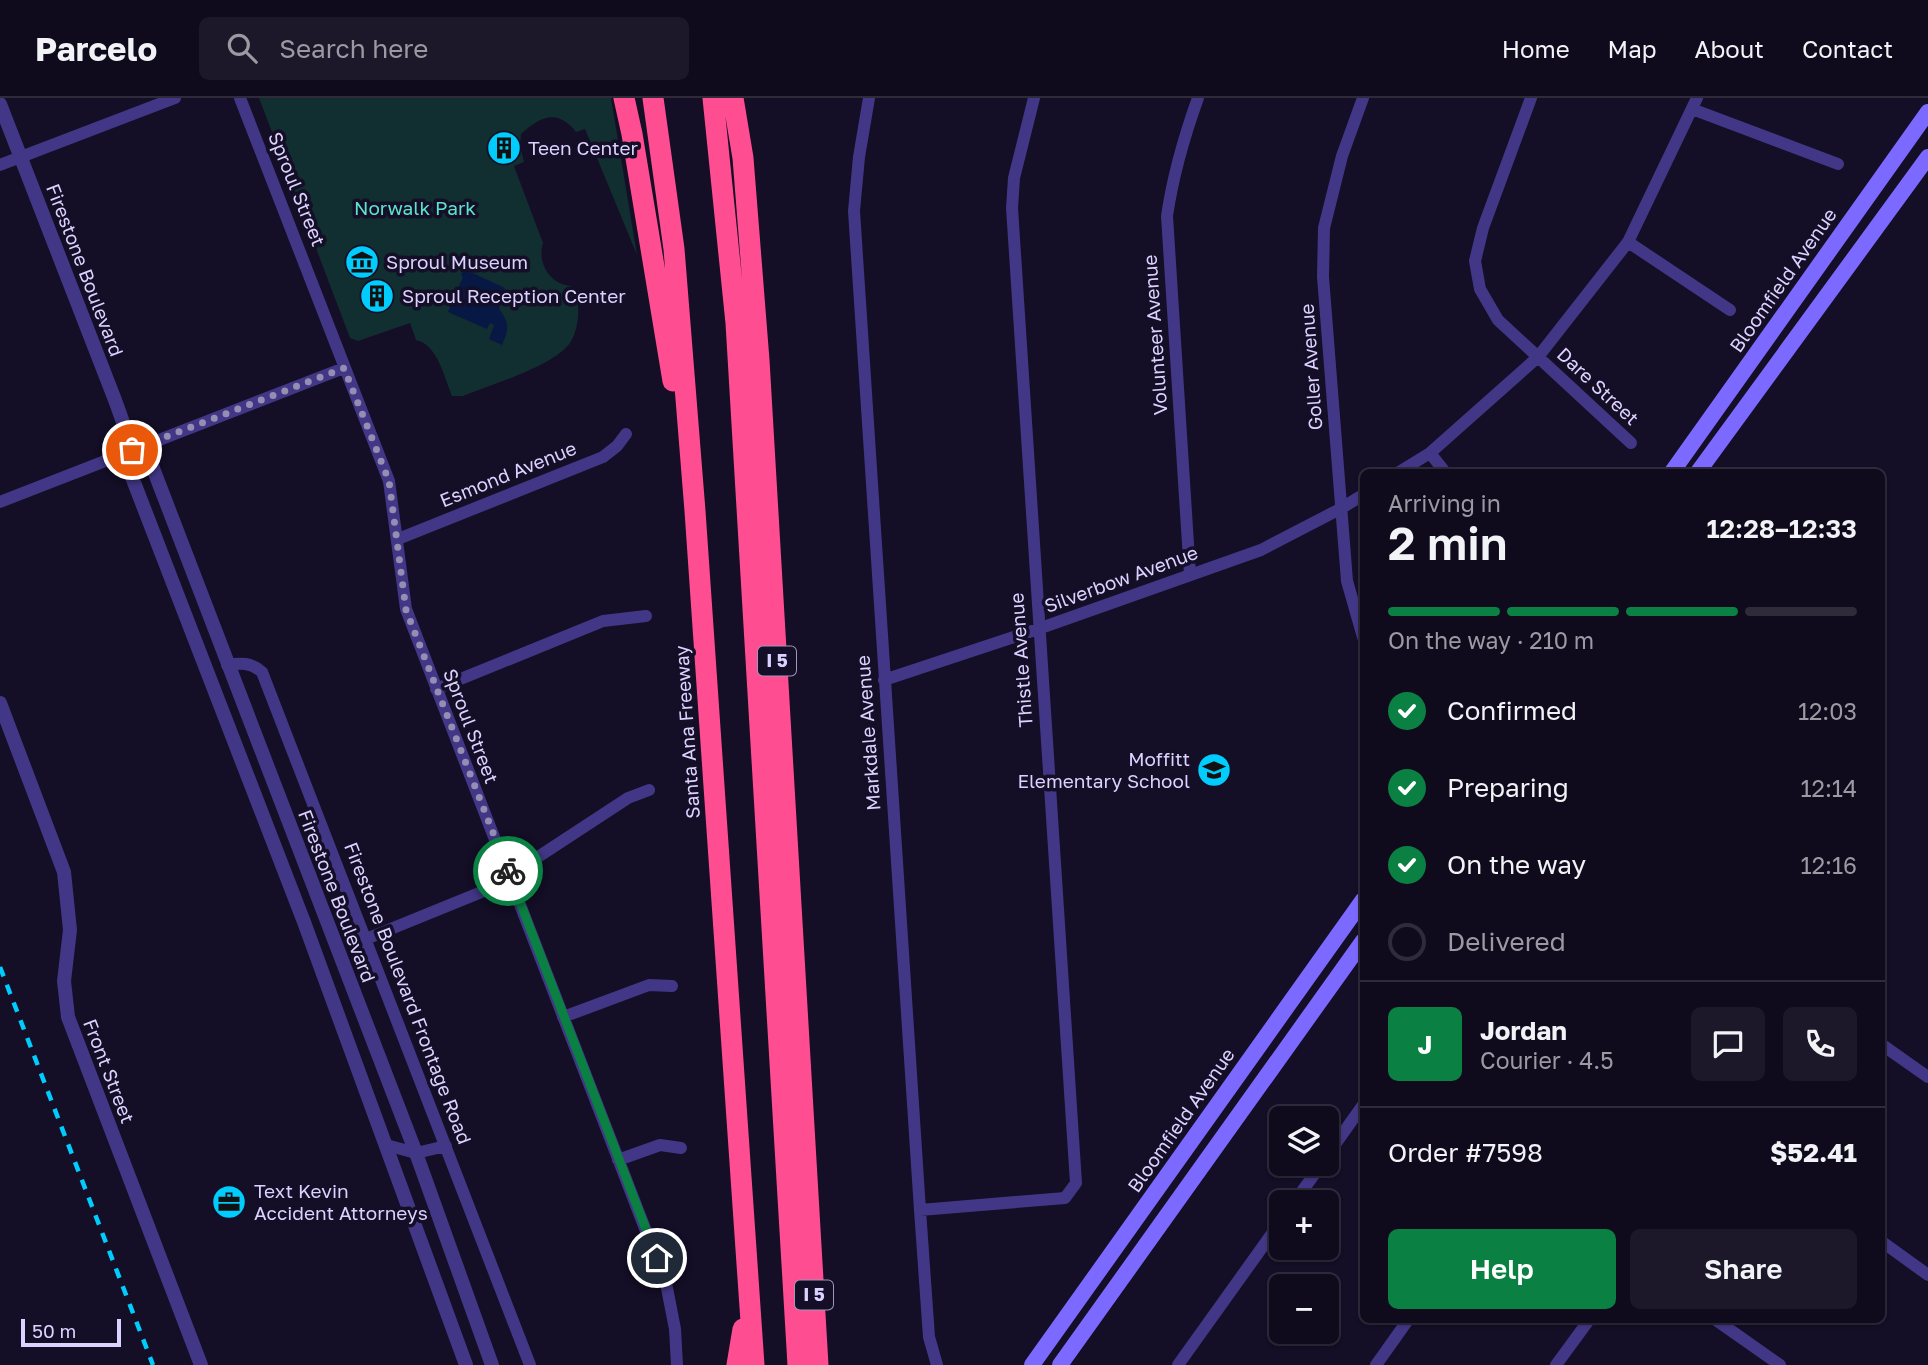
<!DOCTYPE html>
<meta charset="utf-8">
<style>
:root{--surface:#0f0a1c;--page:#1d1829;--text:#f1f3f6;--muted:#9b9aa3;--line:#2f2b3b;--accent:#0b8043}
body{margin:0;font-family:"Golos Text",sans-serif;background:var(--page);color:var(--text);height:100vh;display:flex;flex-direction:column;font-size:26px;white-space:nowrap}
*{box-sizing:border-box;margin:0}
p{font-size:23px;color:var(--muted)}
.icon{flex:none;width:38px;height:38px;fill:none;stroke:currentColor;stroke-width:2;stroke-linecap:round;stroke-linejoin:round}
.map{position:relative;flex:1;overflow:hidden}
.side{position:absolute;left:1360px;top:371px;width:525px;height:854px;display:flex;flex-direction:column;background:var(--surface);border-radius:10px;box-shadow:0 2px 5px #0004,0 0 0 2px var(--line)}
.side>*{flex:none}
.controls{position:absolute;left:1269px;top:1008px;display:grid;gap:14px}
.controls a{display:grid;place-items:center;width:70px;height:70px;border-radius:10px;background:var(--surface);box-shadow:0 2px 5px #0004,0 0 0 2px var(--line);font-size:35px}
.scale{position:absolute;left:21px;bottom:18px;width:100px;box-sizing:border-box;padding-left:7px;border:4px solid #dcd2ff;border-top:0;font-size:19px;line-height:24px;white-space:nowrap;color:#dcd2ff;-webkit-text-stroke:5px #140e26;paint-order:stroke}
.pin{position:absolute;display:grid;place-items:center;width:60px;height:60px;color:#fff;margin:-30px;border:4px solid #fff;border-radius:50%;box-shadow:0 2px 7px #0007}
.courier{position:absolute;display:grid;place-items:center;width:70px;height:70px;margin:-35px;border:5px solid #0b8043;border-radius:50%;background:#fff;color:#222;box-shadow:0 2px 9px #0007}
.overview em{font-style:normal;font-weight:600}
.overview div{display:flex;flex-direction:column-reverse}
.overview{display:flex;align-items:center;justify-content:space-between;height:119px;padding:0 28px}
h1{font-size:46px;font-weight:600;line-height:52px}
.bar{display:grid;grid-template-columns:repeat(4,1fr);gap:10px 7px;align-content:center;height:84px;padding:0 28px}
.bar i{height:9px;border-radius:5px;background:var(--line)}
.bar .selected{background:var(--accent)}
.bar p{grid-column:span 4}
.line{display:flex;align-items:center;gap:18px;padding:0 28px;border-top:2px solid var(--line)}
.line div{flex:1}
.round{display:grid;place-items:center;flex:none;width:74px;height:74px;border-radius:10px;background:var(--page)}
ol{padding:0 28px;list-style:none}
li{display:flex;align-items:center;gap:21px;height:77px}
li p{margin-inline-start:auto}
li .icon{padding:7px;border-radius:50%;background:var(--accent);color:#fff;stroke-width:4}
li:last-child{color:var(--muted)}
li i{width:38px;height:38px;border:4px solid var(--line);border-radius:50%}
.button{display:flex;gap:14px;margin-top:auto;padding:14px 28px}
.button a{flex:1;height:80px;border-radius:10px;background:var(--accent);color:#fff;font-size:28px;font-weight:600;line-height:80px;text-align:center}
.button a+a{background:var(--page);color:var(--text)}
header{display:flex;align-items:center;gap:42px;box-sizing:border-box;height:98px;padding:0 35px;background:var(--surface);border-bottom:2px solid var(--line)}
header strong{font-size:33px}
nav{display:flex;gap:38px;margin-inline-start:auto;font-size:24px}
.search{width:490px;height:63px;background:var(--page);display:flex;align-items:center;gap:18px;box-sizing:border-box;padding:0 24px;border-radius:10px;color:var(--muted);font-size:26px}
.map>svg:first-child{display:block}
.green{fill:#112e30}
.water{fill:#081845}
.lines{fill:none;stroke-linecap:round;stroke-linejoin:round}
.minor{stroke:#423786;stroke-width:12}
.tertiary{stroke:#423786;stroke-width:14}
.secondary{stroke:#7c69ff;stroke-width:16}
.motorway{stroke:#ff4d91;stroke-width:21}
.rail{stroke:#00ccfd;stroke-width:4.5;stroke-dasharray:10 9;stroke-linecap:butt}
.done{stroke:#968db3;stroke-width:7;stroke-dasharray:0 12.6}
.route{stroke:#0b8043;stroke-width:9}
.labels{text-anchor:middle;stroke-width:7;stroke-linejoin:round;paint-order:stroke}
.shield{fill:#140e26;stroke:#a097be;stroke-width:2}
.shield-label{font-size:18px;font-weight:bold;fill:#dcd2ff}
.poi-label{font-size:19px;fill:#dcd2ff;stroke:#140e26;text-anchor:start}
.street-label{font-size:19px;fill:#dcd2ff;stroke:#140e26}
.park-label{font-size:19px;fill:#59e4cf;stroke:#140e26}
</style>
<header>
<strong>Parcelo</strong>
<div class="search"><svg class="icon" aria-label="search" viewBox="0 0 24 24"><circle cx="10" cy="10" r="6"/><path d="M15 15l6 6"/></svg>Search here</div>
<nav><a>Home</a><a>Map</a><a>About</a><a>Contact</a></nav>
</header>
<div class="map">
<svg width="1928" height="1267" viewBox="0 0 1928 1267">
<rect width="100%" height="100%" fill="#140e26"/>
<path class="green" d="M259 0H611L637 157 585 31 576 34C557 10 540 19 521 36L520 47 524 64 514 68 543 145C537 164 549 186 571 188 577 197 579 208 578 219 577 229 575 237 570 245 554 268 490 287 463 298H452C444 279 438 247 416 242L410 225 358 243 350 240Z"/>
<path class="water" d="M464 171 505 190 499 211C510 225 509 232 502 247L489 241 494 227 490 225 487 231 448 214 463 179 461 177Z"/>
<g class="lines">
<path class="minor" d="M240 0 389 383 406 511 666 1185 675 1231 677 1267
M869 0 859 59 854 113 920 1112 929 1239 937 1267
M1363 0 1342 58 1324 130 1323 179 1347 483 1363 539
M1531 0 1483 130 1475 163 1480 191 1498 222 1631 345
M1692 11 1838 66
M0 67 175 0
M1628 144 1730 212
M1430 355 1445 374
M1399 374 1430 355 1538 259 1628 144 1697 0
M0 404 344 270
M398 441 603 359 617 348 626 336
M1190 477 1167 118C1173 77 1184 39 1198 0
M227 567C242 565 250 564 262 574L530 1267
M884 582 1038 531 1261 452 1340 411 1363 397
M436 591 603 523 646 518
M366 841 489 791 628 700 649 692
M563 919 649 887 672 888
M1881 946 1928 979
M386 1047 416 1055 446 1048
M1326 1059 1363 1007
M618 1062 660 1047 681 1050
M1294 1104 1322 1066
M920 1112 1065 1100 1076 1085 1012 110 1014 80 1034 0
M1881 1143 1928 1177
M1716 1222 1780 1267
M1178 1267 1281 1123
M1376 1267 1408 1222
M1556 1267 1589 1222"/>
<path class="tertiary" d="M0 6 115 302 133 352 130 374 304 824 466 1267
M133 352 151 365 416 1055 492 1267
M0 605 64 774 70 832 64 883 68 919 201 1267"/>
<path class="secondary" d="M1672 374 1928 14
M1698 374 1928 59
M1032 1267 1363 802
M1060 1267 1363 843"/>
<path class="motorway" d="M624 0 632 36 673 283
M653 0 674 151 695 413 754 1267
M713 0 736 225 798 1267
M733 0 743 60 759 262 818 1267
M737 1267 743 1231"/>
<path class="rail" d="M0 869 153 1267"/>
</g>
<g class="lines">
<path class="done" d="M132 352 344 270 389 383 406 512 508 773"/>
<path class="route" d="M508 773 657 1160"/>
</g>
<defs>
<g id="building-disc" transform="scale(1.75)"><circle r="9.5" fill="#00ccfd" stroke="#140e26"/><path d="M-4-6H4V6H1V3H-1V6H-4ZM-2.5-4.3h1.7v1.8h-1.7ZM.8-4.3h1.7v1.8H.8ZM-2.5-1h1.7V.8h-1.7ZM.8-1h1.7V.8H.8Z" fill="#111"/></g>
<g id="museum-disc" transform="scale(1.75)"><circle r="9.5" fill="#00ccfd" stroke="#140e26"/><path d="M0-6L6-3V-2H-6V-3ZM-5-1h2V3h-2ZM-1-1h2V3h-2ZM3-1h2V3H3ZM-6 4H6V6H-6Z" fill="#111"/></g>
<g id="school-disc" transform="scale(1.75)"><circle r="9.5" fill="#00ccfd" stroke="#140e26"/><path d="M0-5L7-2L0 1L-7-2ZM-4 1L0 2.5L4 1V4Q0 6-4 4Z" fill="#111"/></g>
<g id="office-disc" transform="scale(1.75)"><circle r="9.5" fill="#00ccfd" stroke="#140e26"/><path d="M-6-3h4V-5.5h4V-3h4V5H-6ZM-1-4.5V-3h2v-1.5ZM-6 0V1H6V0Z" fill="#111"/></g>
</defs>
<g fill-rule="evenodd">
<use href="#building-disc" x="504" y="50"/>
<use href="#museum-disc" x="362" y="164"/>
<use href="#building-disc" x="377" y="198"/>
<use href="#school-disc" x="1214" y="672"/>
<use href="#office-disc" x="229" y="1104"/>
</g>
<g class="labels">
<g class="shield">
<rect x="758" y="548.5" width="38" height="29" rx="5"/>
<rect x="795" y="1182.5" width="38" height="29" rx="5"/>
</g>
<g class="shield-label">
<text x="777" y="569">I 5</text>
<text x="814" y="1203">I 5</text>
</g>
<g class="poi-label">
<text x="528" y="57">Teen Center</text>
<text x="386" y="171">Sproul Museum</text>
<text x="402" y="205">Sproul Reception Center</text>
<text x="1190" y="668" text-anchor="end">Moffitt<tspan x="1190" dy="22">Elementary School</tspan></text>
<text x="254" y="1100">Text Kevin<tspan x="254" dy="22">Accident Attorneys</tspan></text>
</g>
<g class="street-label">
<text transform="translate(297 91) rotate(68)" y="7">Sproul Street</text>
<text transform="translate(85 172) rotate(69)" y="7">Firestone Boulevard</text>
<text transform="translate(1783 182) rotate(-55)" y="7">Bloomfield Avenue</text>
<text transform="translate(1155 237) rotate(-94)" y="7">Volunteer Avenue</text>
<text transform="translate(1311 269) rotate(-94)" y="7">Goller Avenue</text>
<text transform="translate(1598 288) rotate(43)" y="7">Dare Street</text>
<text transform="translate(508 376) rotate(-22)" y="7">Esmond Avenue</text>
<text transform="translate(1121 481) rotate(-20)" y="7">Silverbow Avenue</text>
<text transform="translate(1021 562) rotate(-94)" y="7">Thistle Avenue</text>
<text transform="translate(471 628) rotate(69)" y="7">Sproul Street</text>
<text transform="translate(687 634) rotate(-94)" y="7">Santa Ana Freeway</text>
<text transform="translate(868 635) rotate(-94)" y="7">Markdale Avenue</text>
<text transform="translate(337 798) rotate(69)" y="7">Firestone Boulevard</text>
<text transform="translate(408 895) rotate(69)" y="7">Firestone Boulevard Frontage Road</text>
<text transform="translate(109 973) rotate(69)" y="7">Front Street</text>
<text transform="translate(1181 1022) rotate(-55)" y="7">Bloomfield Avenue</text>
</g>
<g class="park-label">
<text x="415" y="117">Norwalk Park</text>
</g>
</g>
</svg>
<div class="controls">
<a><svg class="icon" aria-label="layers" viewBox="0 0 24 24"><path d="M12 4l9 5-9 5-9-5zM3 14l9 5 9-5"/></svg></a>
<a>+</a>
<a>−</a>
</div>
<div class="scale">50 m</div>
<div class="pin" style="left:132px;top:352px;background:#ea580c"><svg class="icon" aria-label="bag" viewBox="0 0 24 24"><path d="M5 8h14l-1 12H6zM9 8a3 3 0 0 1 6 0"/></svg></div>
<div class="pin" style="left:657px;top:1160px;background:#1f2937"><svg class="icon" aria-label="home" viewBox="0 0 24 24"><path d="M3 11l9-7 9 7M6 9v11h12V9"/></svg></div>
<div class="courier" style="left:508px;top:773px"><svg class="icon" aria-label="bike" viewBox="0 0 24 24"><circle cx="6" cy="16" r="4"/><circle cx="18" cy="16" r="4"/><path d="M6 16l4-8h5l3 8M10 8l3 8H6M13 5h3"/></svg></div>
<section class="side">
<div class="overview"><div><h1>2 min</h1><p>Arriving in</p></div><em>12:28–12:33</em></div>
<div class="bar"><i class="selected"></i><i class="selected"></i><i class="selected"></i><i></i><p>On the way · 210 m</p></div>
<ol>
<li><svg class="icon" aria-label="check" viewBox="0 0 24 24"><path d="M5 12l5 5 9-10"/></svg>Confirmed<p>12:03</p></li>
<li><svg class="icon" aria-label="check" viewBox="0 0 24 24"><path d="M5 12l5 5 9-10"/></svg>Preparing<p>12:14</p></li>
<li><svg class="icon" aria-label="check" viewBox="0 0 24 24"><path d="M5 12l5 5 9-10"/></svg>On the way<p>12:16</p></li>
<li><i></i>Delivered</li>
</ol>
<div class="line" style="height:126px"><b class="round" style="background:var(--accent);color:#fff">J</b><div><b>Jordan</b><p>Courier · 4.5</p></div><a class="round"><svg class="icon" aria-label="chat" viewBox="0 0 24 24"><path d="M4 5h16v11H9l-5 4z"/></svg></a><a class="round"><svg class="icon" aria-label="phone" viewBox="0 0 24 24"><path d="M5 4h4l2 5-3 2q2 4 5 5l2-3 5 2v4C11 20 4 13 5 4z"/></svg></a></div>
<div class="line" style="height:91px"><div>Order #7598</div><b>$52.41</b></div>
<div class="button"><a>Help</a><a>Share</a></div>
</section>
</div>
